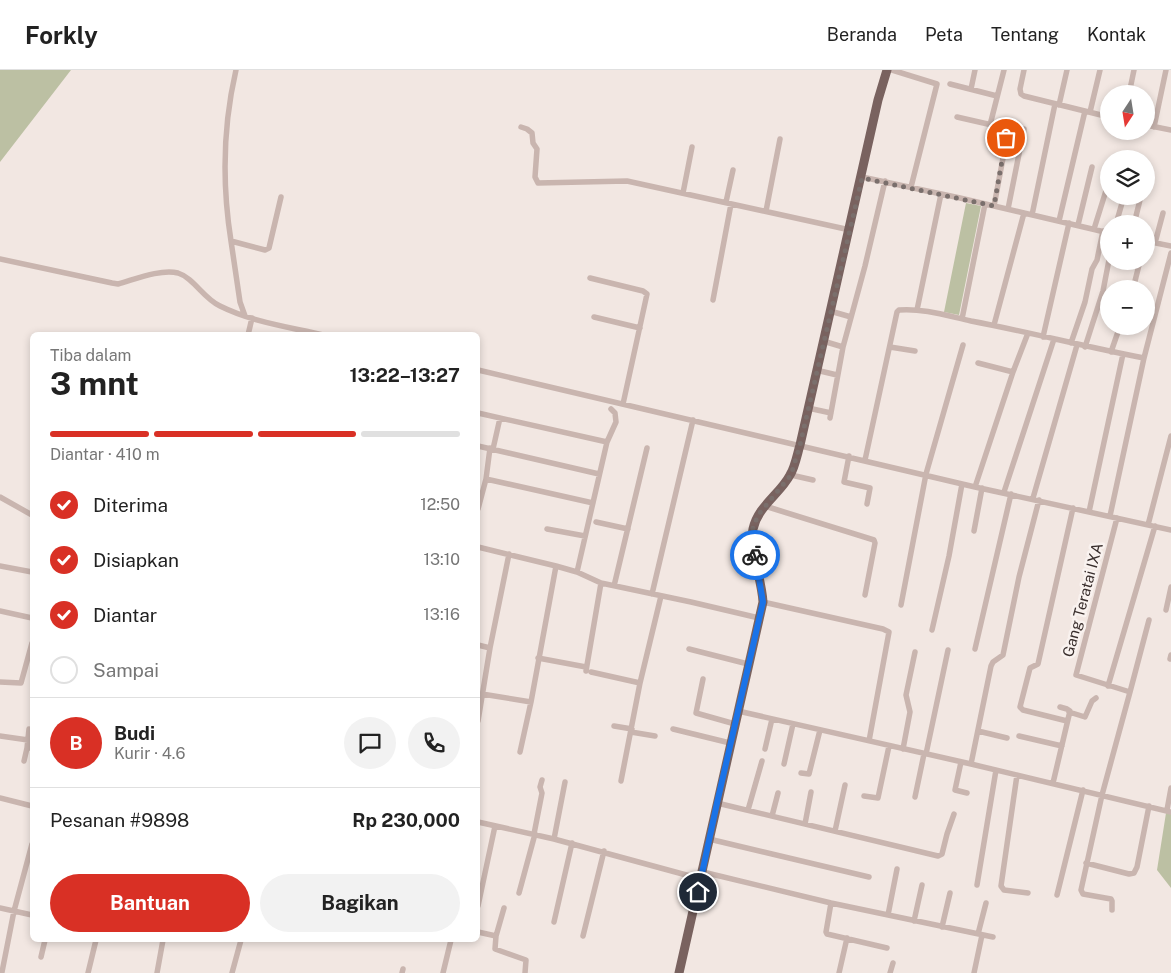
<!DOCTYPE html>
<html lang="id">
<meta charset="utf-8">
<style>
:root{--surface:#fff;--page:#f2f2f2;--text:#222;--muted:#767676;--line:#e0e0e0;--accent:#d93025}
body{margin:0;font-family:"Public Sans",sans-serif;background:var(--page);color:var(--text);height:100vh;display:flex;flex-direction:column;font-size:19px;white-space:nowrap}
*{box-sizing:border-box;margin:0}
p{font-size:16px;color:var(--muted)}
.icon{flex:none;width:28px;height:28px;fill:none;stroke:currentColor;stroke-width:2;stroke-linecap:round;stroke-linejoin:round}
.map{position:relative;flex:1;overflow:hidden}
.sheet{position:absolute;left:30px;top:262px;width:450px;height:610px;display:flex;flex-direction:column;background:var(--surface);border-radius:8px;box-shadow:0 2px 8px #0003}
.sheet>*{flex:none}
.needle{width:32px;rotate:192deg}
.tools{position:absolute;left:1100px;top:15px;display:grid;gap:10px}
.tools a{display:grid;place-items:center;width:55px;height:55px;border-radius:50%;background:var(--surface);box-shadow:0 2px 8px #0003;font-size:25px}
.pin{position:absolute;display:grid;place-items:center;width:42px;height:42px;color:#fff;margin:-21px;border:2px solid #fff;border-radius:50%;box-shadow:0 1px 5px #0007}
.courier{position:absolute;display:grid;place-items:center;width:50px;height:50px;margin:-25px;border:4px solid #1a73e8;border-radius:50%;background:#fff;color:#222;box-shadow:0 1px 6px #0007}
.summary em{font-style:normal;font-weight:700}
.summary div{display:flex;flex-direction:column-reverse}
.summary{display:flex;align-items:center;justify-content:space-between;height:85px;padding:0 20px}
h1{font-size:32px;font-weight:700;line-height:38px}
.bar{display:grid;grid-template-columns:repeat(4,1fr);gap:8px 5px;align-content:center;height:60px;padding:0 20px}
.bar i{height:6px;border-radius:4px;background:var(--line)}
.bar .active{background:var(--accent)}
.bar p{grid-column:span 4}
.line{display:flex;align-items:center;gap:12px;padding:0 20px;border-top:1px solid var(--line)}
.line div{flex:1}
.round{display:grid;place-items:center;flex:none;width:52px;height:52px;border-radius:26px;background:var(--page)}
ol{padding:0 20px;list-style:none}
li{display:flex;align-items:center;gap:15px;height:55px}
li p{margin-inline-start:auto}
li .icon{padding:5px;border-radius:50%;background:var(--accent);color:#fff;stroke-width:4}
li:last-child{color:var(--muted)}
li i{width:28px;height:28px;border:2px solid var(--line);border-radius:50%}
.cta{display:flex;gap:10px;margin-top:auto;padding:10px 20px}
.cta a{flex:1;height:58px;border-radius:30px;background:var(--accent);color:#fff;font-size:20px;font-weight:700;line-height:58px;text-align:center}
.cta a+a{background:var(--page);color:var(--text)}
header{display:flex;align-items:center;gap:30px;box-sizing:border-box;height:70px;padding:0 25px;background:var(--surface);border-bottom:1px solid var(--line)}
header strong{font-size:24px}
nav{display:flex;gap:28px;margin-inline-start:auto;font-size:18px}
.map>svg:first-child{display:block}
.green{fill:#bcc0a3}
.lines{fill:none;stroke-linecap:round;stroke-linejoin:round}
.street{stroke:#c9b5af;stroke-width:5.5}
.primary{stroke:#79625f;stroke-width:9}
.done{stroke:#7a6f6c;stroke-width:5;stroke-dasharray:0 9}
.route{stroke:#1a73e8;stroke-width:6}
.labels{text-anchor:middle;stroke-width:5;stroke-linejoin:round;paint-order:stroke}
.street-label{font-size:15px;fill:#392e2c;stroke:#f9f2ef}
</style>
<header>
<strong>Forkly</strong>
<nav><a>Beranda</a><a>Peta</a><a>Tentang</a><a>Kontak</a></nav>
</header>
<div class="map">
<svg width="1171" height="903" viewBox="0 0 1171 903">
<rect width="100%" height="100%" fill="#f2e7e2"/>
<path class="green" d="M0 0H71L0 92Z
M966 133 981 136 959 245 944 242Z
M1166 743 1171 744V818L1157 800Z"/>
<g class="lines">
<path class="street" d="M892 0 937 14 911 117
M1024 0 1020 19 1021 24 1024 26 1109 47
M950 14 997 26
M971 19 975 0
M1129 24 1134 0
M1059 35 1067 0
M1090 42 1100 0
M957 47 992 55
M990 55 1004 0
M1146 55 1171 60
M521 57 527 59 532 63 533 73 537 79 535 107 538 113 627 111 850 160
M1154 57 1166 0
M862 107 960 128 1109 163
M683 123 692 77
M726 132 733 100
M994 136 1010 51
M1008 139 1024 59
M766 141 780 69
M1032 145 1055 34
M1059 151 1085 41
M1116 154 1124 126
M1134 154 1141 126
M1078 155 1092 97
M1094 159 1109 111
M231 171C222 114 223 56 236 0
M1146 171 1171 176
M1155 173 1163 143
M0 189 112 213 118 214C136 209 160 199 178 203 194 208 203 228 220 236 252 252 289 257 323 265
M590 208 643 221 647 224 623 334
M1133 219 1140 191
M713 230 731 134
M917 240 941 124
M830 241 851 247
M245 246 240 232 231 171 265 180 269 178 281 127
M594 247 640 258
M962 249 985 134
M994 255 1024 143
M248 265 252 248
M1043 267 1069 153
M823 271 843 277
M1071 273 1085 232 1092 199 1097 190 1103 161
M890 277 915 281
M1085 277 1103 221 1109 190
M1111 282 1120 256
M978 293 1013 302
M478 300 975 417 1171 460
M816 300 837 305
M808 338 831 343
M478 343 607 372
M830 348 843 277 865 196 885 111
M478 376 599 404
M493 379 500 348
M849 386 844 412 870 418 867 434
M865 390 897 242 899 240C923 238 948 246 971 251 1029 262 1086 277 1144 288
M791 405 813 410
M486 409 593 433
M975 417 1013 302 1028 263
M1004 422 1054 269
M0 427 32 445
M1033 428 1077 275
M765 436 874 470 875 473 865 525
M478 439 486 409 490 378
M1089 442 1123 284
M1110 446 1144 288 1171 183
M596 452 628 459
M1148 455 1171 366
M547 459 585 466
M974 461 982 418
M478 477 556 496 577 502 601 513 691 532 759 548
M0 496 32 502
M577 502 607 372 616 352 615 343 611 339
M614 516 647 378
M652 524 693 350
M763 532 883 559 889 562 869 671
M901 535 926 404 963 275
M1166 540 1171 517
M0 541 32 548
M932 560 949 486 962 414
M478 575 490 578
M689 579 748 594
M975 579 1011 424
M538 588 586 597
M1170 589 1171 585
M586 601 601 513
M591 602 640 613
M703 609 696 643 735 654
M0 612 21 613 32 573
M1108 616 1155 456
M1130 622 1149 550
M482 624 531 632
M738 641 971 694 1171 742
M1069 642 1085 647 1092 631 1096 628
M478 651 490 578 509 484
M1067 651 1023 640 1020 637 1030 598 1038 594 1073 438
M614 656 632 659
M673 659 730 673
M978 661 1007 668
M631 662 655 666
M0 666 28 670
M1019 666 1062 676
M27 678 29 659
M765 679 772 649
M903 679 910 642 906 625 915 582
M520 682 531 632 556 496
M926 684 948 580
M24 691 27 678H32
M961 692 955 720 967 723
M784 694 793 654
M971 694 991 596 993 592 1003 585 1019 507 1039 430
M801 703 809 704 820 660
M1017 705 1001 816 1004 820 1028 823
M621 711 640 613 661 526
M1053 713 1070 641 1067 639 1060 637
M864 726 878 728 889 676
M915 727 924 684
M0 728 32 736
M717 733 938 786 942 784 947 764 954 744
M748 740 762 691
M1167 740 1171 718
M772 746 778 723
M478 752 554 769 701 809
M805 754 811 722
M835 761 845 715
M534 764 542 723 540 717 542 710
M554 769 565 712
M709 769 869 807
M1086 793 1129 804 1134 803 1137 797 1149 736
M703 802 831 833 993 867
M977 815 996 700
M519 823 535 764
M1057 825 1083 720
M831 833 826 862 827 864 887 878
M478 836 495 756
M0 838 32 845
M504 838 496 866 495 879 526 890 525 903
M1112 840V831L1111 829 1083 824 1081 820 1102 725 1130 622 1076 605 1117 448
M888 845 897 799
M914 851 922 815
M554 852 572 773
M942 857 950 823
M478 862 496 866
M978 864 986 833
M583 866 604 781
M41 887 45 870
M2 902 14 841 32 774
M88 903 96 870
M157 903 163 870
M232 903 241 870
M402 903 403 899
M443 903 451 870
M839 903 847 868
M890 903 893 893
M974 903 982 865"/>
<path class="primary" d="M679 903 763 532C762 510 749 478 753 459 758 436 780 424 790 405 795 397 797 385 800 375L878 30 887 0"/>
</g>
<g class="lines">
<path class="done" d="M755 485 752 471 753 458 758 445 791 405 800 375 862 108 994 136 1006 68"/>
<path class="route" d="M698 822 717 733 763 532 755 485"/>
</g>
<g class="labels">
<g class="street-label">
<text transform="translate(1083 530) rotate(-75)" y="5">Gang Teratai IXA</text>
</g>
</g>
</svg>
<div class="tools">
<a><svg class="needle" viewBox="-14 -14 28 28"><path d="M0-13l5 13h-10z" fill="#e53935"/><path d="M0 13l5-13h-10z" fill="#767676"/></svg></a>
<a><svg class="icon" aria-label="layers" viewBox="0 0 24 24"><path d="M12 4l9 5-9 5-9-5zM3 14l9 5 9-5"/></svg></a>
<a>+</a>
<a>−</a>
</div>
<div class="pin" style="left:1006px;top:68px;background:#ea580c"><svg class="icon" aria-label="bag" viewBox="0 0 24 24"><path d="M5 8h14l-1 12H6zM9 8a3 3 0 0 1 6 0"/></svg></div>
<div class="pin" style="left:698px;top:822px;background:#1f2937"><svg class="icon" aria-label="home" viewBox="0 0 24 24"><path d="M3 11l9-7 9 7M6 9v11h12V9"/></svg></div>
<div class="courier" style="left:755px;top:485px"><svg class="icon" aria-label="bike" viewBox="0 0 24 24"><circle cx="6" cy="16" r="4"/><circle cx="18" cy="16" r="4"/><path d="M6 16l4-8h5l3 8M10 8l3 8H6M13 5h3"/></svg></div>
<section class="sheet">
<div class="summary"><div><h1>3 mnt</h1><p>Tiba dalam</p></div><em>13:22–13:27</em></div>
<div class="bar"><i class="active"></i><i class="active"></i><i class="active"></i><i></i><p>Diantar · 410 m</p></div>
<ol>
<li><svg class="icon" aria-label="check" viewBox="0 0 24 24"><path d="M5 12l5 5 9-10"/></svg>Diterima<p>12:50</p></li>
<li><svg class="icon" aria-label="check" viewBox="0 0 24 24"><path d="M5 12l5 5 9-10"/></svg>Disiapkan<p>13:10</p></li>
<li><svg class="icon" aria-label="check" viewBox="0 0 24 24"><path d="M5 12l5 5 9-10"/></svg>Diantar<p>13:16</p></li>
<li><i></i>Sampai</li>
</ol>
<div class="line" style="height:90px"><b class="round" style="background:var(--accent);color:#fff">B</b><div><b>Budi</b><p>Kurir · 4.6</p></div><a class="round"><svg class="icon" aria-label="chat" viewBox="0 0 24 24"><path d="M4 5h16v11H9l-5 4z"/></svg></a><a class="round"><svg class="icon" aria-label="phone" viewBox="0 0 24 24"><path d="M5 4h4l2 5-3 2q2 4 5 5l2-3 5 2v4C11 20 4 13 5 4z"/></svg></a></div>
<div class="line" style="height:65px"><div>Pesanan #9898</div><b>Rp 230,000</b></div>
<div class="cta"><a>Bantuan</a><a>Bagikan</a></div>
</section>
</div>
